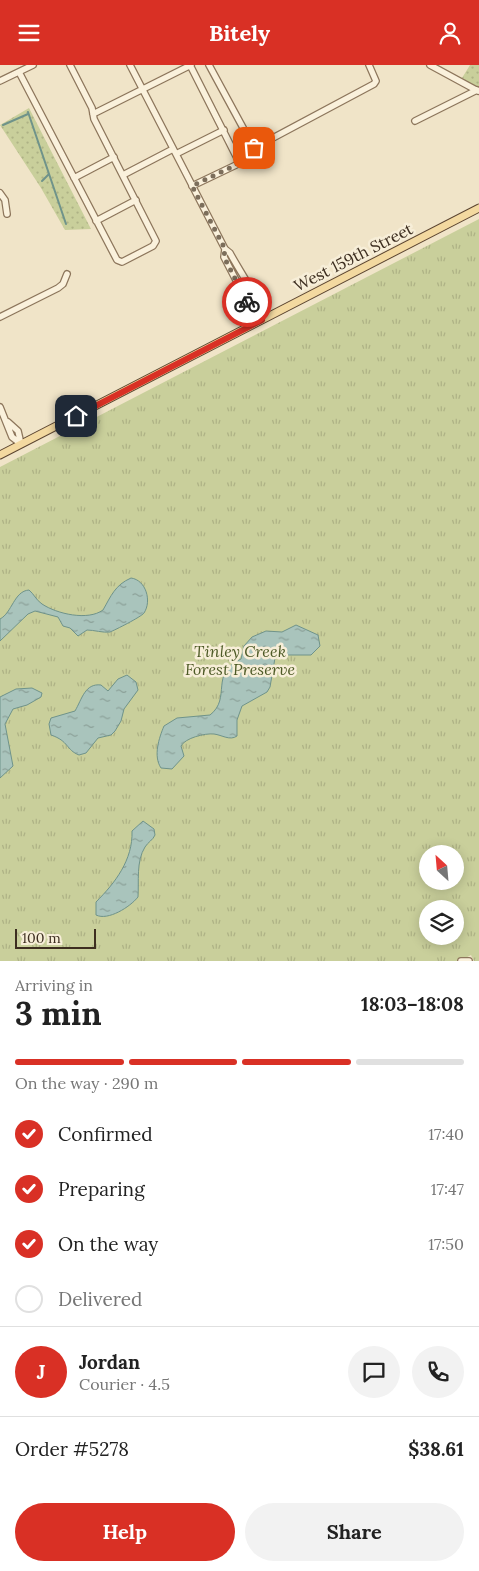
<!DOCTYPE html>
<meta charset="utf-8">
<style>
:root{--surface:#fff;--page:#f2f2f2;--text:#222;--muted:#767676;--line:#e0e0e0;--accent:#d93025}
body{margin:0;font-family:Lora,serif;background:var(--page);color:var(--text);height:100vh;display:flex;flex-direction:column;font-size:19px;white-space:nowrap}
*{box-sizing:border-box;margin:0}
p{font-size:16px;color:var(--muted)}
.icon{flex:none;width:28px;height:28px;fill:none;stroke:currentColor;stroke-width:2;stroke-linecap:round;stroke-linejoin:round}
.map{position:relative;height:896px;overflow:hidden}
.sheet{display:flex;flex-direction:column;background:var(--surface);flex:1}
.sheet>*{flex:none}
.needle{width:32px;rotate:334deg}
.controls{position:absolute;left:419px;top:780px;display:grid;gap:10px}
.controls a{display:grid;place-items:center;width:45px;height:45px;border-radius:50%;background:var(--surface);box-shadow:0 2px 12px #0003;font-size:25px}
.scale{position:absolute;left:15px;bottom:12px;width:81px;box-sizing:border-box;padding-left:5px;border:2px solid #3d2e20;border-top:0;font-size:14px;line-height:18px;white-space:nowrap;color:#3d2e20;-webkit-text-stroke:4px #f7eed8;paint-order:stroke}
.pin{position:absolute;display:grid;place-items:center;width:42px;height:42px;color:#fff;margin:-21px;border-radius:10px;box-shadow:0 2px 8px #0006}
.courier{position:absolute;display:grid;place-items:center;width:50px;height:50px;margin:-25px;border:4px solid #d93025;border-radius:50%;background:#fff;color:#222;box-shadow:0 1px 6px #0007}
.overview em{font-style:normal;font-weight:700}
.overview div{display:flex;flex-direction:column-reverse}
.overview{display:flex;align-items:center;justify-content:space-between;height:85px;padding:0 15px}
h1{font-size:32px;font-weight:700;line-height:38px}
.bar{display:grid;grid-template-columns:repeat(4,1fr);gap:8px 5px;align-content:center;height:60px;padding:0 15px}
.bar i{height:6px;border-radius:4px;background:var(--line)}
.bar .active{background:var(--accent)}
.bar p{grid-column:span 4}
.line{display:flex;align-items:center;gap:12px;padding:0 15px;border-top:1px solid var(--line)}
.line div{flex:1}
.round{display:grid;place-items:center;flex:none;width:52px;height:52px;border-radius:26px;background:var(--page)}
ol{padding:0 15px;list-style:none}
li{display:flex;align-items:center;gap:15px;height:55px}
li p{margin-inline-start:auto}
li .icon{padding:5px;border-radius:50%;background:var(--accent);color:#fff;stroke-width:4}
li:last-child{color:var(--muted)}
li i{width:28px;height:28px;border:2px solid var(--line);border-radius:50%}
.cta{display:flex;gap:10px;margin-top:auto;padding:10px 15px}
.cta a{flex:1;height:58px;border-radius:30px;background:var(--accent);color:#fff;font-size:20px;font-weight:700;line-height:58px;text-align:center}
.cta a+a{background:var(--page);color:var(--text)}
header{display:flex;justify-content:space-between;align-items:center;height:65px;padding:0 15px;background:var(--accent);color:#fff;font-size:22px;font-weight:700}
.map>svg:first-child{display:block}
.grass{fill:url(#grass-dots)}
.park{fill:url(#park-tufts);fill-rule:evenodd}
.water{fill:url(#water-ripples);stroke:#6f938a}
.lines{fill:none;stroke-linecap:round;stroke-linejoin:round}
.stream{stroke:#6f938a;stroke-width:2}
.minor-casing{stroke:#8d765c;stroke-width:8}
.major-casing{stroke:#5b4430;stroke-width:9}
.minor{stroke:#faf1dc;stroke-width:5.5}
.major{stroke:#f3d9a0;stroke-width:7}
.done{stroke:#7c6e5b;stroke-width:5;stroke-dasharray:0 9}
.route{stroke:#d93025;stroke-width:6}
.labels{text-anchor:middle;stroke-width:5;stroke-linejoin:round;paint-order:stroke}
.street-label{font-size:16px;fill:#3d2e20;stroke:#f7eed8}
.park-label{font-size:16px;font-style:italic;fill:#4d5a26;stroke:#f7eed8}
</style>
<header><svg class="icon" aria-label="menu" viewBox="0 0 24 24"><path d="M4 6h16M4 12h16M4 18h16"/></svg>Bitely<svg class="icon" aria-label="person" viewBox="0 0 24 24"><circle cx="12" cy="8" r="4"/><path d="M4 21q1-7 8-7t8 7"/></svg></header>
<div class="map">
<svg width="479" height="896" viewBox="0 0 479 896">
<defs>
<pattern id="grass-dots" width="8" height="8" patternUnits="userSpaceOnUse" patternTransform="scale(1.25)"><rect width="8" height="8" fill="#c9cf9b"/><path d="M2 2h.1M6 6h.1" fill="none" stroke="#aeb285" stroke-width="1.8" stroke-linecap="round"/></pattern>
<pattern id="park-tufts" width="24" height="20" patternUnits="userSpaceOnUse" patternTransform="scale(1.25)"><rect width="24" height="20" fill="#c9cf9b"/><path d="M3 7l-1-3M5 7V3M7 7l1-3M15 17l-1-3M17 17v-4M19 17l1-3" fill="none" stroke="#aeb285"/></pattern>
<pattern id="water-ripples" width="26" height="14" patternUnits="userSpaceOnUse" patternTransform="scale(1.25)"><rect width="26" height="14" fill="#a9c4bc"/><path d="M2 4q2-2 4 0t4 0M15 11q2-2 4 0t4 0" fill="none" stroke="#8ba098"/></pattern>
</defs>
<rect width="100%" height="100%" fill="#f0e4c8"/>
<path class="grass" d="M470 0H479V24L462 13Z
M29 43 91 164 65 165 41 123 0 60Z"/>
<path class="park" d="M479 154V896H474L471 890 460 896H0V402ZM428 789H455V816H428ZM428 844H455V871H428Z"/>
<path class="water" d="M131 513C146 515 152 536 144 548 141 552 115 565 110 567 103 568 94 565 87 565L78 571 70 563 63 561 58 552 35 546 28 549 0 576V554C12 548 14 526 29 525 34 529 36 535 42 539 57 549 88 556 103 545 111 531 115 520 131 513Z
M296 560 318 570 320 581 311 590H285L275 593 270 622 267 627 242 641 237 655V671C230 676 222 670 214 669 205 668 185 673 181 681L184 691 172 704 161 703C153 691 159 673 164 661L177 653 210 650C232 633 209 608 241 594L244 581 252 572 266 566 282 567Z
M127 610 136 617 138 625 124 644 121 656 115 666 111 670 98 673 86 688 79 690C66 685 69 676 51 670L49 659 51 653 75 646C82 634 85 618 101 620L108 626 118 614Z
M32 623 42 628 41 632 27 640 13 644 5 659 13 701 0 713V632L16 624Z
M143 756 154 764 155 770C153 775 148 777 145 782 136 796 139 817 138 832 130 842 108 856 96 850V837C115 818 133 795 132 766Z"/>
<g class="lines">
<path class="stream" d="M28 47 66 159
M3 60 28 49
M42 116 49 109"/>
<g class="minor-casing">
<path id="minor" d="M130 0 225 184 230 188C241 209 259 231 261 255
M190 0 239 97
M209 0 254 83
M430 0 478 26
M19 7 117 195 122 197 153 181 156 176 94 54 92 43 70 0
M0 16 33 0
M93 49 191 0
M415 56 477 25
M176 89 224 65
M123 110 173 84
M74 113 114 92
M192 121 236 100 246 88 254 83 374 19 376 16 369 0
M0 128 5 135 7 149
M96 156 136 135
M225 184 224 192 253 248 261 255
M0 252 58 223 63 219 67 209
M0 342 12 372 21 379
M8 357 18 366 21 379
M461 896H469"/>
</g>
<g class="major-casing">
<path id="major" d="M0 390 479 143"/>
</g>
<use href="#minor" class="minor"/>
<use href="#major" class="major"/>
</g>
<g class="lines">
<path class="done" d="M247 237 224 192 225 184 192 121 236 100 246 88 254 83"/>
<path class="route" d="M76 351 262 255 253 248 247 237"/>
</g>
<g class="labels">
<g class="street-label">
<text transform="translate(353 192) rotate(-27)" y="6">West 159th Street</text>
</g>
<g class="park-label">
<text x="240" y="592">Tinley Creek<tspan x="240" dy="18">Forest Preserve</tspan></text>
</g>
</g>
</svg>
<div class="controls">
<a><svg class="needle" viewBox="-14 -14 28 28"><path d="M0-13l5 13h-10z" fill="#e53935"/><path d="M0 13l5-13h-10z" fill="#767676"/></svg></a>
<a><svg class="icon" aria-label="layers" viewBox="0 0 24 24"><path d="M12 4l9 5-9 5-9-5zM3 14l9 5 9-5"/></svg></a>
</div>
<div class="scale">100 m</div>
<div class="pin" style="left:254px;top:83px;background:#ea580c"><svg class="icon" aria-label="bag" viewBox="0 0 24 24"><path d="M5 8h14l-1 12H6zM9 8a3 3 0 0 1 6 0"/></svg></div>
<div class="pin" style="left:76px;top:351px;background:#1f2937"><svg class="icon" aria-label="home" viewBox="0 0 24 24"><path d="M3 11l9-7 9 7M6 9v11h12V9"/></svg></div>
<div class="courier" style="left:247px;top:237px"><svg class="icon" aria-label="bike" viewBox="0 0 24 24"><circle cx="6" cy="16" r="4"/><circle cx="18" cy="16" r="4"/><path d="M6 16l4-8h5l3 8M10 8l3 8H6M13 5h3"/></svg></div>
</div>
<section class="sheet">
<div class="overview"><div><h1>3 min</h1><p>Arriving in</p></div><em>18:03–18:08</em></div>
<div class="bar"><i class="active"></i><i class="active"></i><i class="active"></i><i></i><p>On the way · 290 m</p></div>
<ol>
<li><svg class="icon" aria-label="check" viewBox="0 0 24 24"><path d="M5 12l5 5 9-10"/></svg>Confirmed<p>17:40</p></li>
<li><svg class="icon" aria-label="check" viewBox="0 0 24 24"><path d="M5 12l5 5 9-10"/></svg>Preparing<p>17:47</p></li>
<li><svg class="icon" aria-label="check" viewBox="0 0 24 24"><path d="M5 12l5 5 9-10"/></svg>On the way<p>17:50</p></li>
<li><i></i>Delivered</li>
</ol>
<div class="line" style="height:90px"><b class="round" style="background:var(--accent);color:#fff">J</b><div><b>Jordan</b><p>Courier · 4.5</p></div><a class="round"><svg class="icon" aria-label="chat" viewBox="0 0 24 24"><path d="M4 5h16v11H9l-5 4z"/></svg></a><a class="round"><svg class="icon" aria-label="phone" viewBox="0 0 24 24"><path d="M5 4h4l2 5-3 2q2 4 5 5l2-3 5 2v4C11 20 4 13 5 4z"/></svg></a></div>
<div class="line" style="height:65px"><div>Order #5278</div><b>$38.61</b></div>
<div class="cta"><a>Help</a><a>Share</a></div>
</section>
